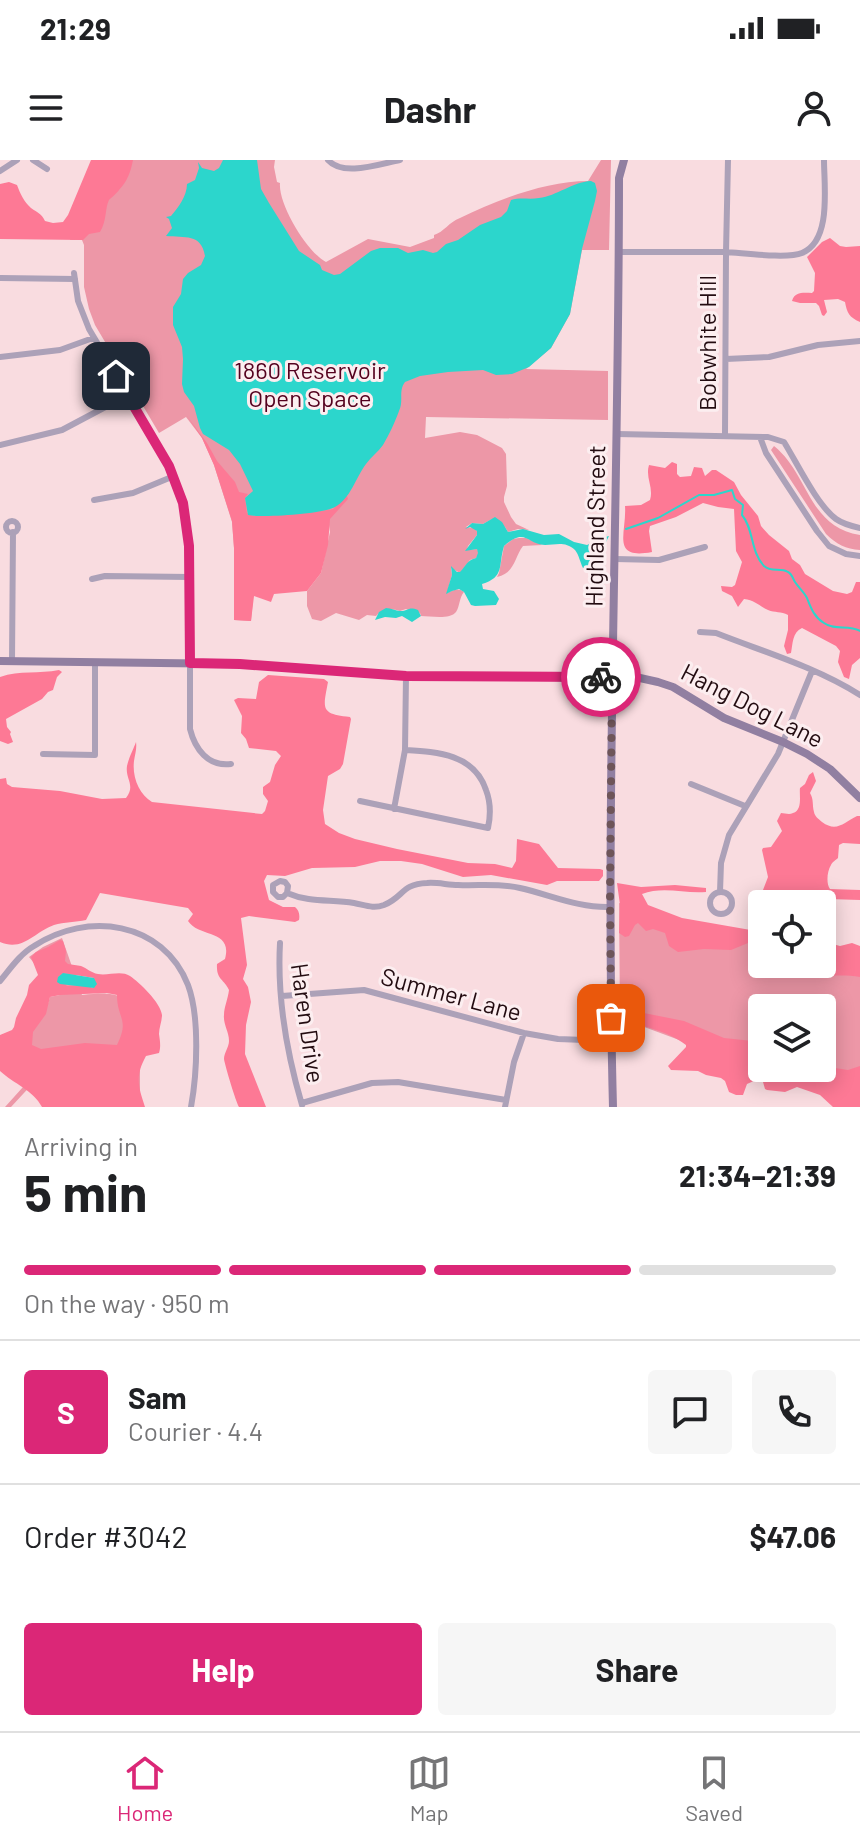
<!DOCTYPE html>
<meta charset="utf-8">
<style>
:root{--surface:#fff;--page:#f6f6f6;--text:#202124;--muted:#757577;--line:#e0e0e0;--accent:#db2777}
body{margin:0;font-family:Barlow,sans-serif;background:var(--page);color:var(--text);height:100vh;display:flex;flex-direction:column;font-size:30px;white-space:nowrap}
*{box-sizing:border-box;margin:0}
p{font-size:26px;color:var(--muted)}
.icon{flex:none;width:44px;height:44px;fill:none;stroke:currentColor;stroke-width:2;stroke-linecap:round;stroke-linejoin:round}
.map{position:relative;height:947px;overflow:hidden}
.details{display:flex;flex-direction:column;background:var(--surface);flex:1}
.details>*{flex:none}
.controls{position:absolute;left:748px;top:730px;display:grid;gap:16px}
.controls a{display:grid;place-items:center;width:88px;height:88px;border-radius:8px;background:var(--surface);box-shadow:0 4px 20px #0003;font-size:40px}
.pin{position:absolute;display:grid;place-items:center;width:68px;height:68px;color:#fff;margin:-34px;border-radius:16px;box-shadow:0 4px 12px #0006}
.courier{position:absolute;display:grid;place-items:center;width:80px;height:80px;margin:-40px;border:6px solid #db2777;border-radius:50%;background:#fff;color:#222;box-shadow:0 2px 10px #0007}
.headline em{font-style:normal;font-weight:700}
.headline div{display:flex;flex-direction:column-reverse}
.headline{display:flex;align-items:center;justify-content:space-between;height:136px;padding:0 24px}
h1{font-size:52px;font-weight:700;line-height:60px}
.bar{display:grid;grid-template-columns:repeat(4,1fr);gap:12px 8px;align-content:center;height:96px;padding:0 24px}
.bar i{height:10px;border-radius:6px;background:var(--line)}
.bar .selected{background:var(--accent)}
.bar p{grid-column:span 4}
.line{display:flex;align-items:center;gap:20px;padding:0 24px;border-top:2px solid var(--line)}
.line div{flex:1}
.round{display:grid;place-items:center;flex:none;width:84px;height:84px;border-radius:8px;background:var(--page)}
.action{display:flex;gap:16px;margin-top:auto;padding:16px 24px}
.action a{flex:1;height:92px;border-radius:8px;background:var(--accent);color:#fff;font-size:32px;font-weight:700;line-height:92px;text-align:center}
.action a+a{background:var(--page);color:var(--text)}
.status{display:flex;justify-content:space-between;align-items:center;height:56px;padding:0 40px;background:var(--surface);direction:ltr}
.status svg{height:22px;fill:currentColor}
header{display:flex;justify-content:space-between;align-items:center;height:104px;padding:0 24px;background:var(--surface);font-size:36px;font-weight:700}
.dock{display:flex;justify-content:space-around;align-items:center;height:112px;border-top:2px solid var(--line);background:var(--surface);font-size:22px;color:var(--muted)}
.dock a{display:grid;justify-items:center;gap:4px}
.dock .selected{color:var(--accent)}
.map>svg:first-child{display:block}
.green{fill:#ed97a7;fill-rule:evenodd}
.forest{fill:#fd7995;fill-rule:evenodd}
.water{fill:#2cd6cc}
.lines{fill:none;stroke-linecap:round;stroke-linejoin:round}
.stream{stroke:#2cd6cc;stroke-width:2}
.street{stroke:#aca1b8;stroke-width:6}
.secondary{stroke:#917fa1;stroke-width:8}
.done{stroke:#6e5559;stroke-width:8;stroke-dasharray:0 14.4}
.route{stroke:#db2777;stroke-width:10}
.labels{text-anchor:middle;stroke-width:6;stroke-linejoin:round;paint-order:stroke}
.street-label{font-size:24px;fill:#230c11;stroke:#fceef0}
.park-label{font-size:24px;fill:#54001e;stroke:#fceef0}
</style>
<div class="status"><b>21:29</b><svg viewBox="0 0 49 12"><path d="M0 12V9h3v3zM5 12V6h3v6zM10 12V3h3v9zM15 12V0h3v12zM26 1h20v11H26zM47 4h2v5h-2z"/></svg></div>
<header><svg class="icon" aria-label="menu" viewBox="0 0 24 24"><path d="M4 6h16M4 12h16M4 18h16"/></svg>Dashr<svg class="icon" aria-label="person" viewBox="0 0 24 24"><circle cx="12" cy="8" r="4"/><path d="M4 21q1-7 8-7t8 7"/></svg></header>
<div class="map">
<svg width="860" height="947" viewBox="0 0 860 947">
<rect width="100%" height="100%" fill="#f9dce0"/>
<path class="green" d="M92 0H275L274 7 277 22 280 23C278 44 307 92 326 102L368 79 410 87 434 78V75C444 72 449 62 460 58 497 40 546 21 588 21L601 0H611L609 90H582L570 154 551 188 526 209 608 211V260L426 257 425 278 460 272 477 275 502 288 506 294 507 326 504 337V342L511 357 516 364 529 370 518 369 508 372 505 367 492 359 483 364 472 363 466 367 474 368 477 371V375L468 386 467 390 477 389 479 393 476 398 470 400 460 413 451 408 452 415 447 433C453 431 457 427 464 432 459 438 460 446 456 452 450 460 430 456 421 456L420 453 406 449 400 451C392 448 382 448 376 456L367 455 359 460 336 453 321 461 312 459 307 446V431L321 413 330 372 329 365 254 428 251 461 234 460V388L232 362 214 305 202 278 186 257 159 273 95 165 89 149 84 127V85L82 80H70Z
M774 286C809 314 808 367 860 375V390C846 389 836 384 826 374L771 290Z
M519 378H526L542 385 523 386C514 398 515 413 497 417L499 413 504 386 513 379Z
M619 743 685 761 762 774V804H822L860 794V947L620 858ZM762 848H822V908H762Z
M62 778 82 835C112 832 114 833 140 846V947L36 920 11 947H5L32 917 0 885 46 850 50 837 60 835 29 797 43 787Z
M590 850 601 853 602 873 600 875 590 876Z"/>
<path class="forest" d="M91 0H133C131 11 127 22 119 30 118 32 110 39 109 40 105 47 107 61 100 72L89 74 83 80 0 79V24L9 22 17 25C20 33 24 42 31 48 38 53 41 53 45 61L53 63 63 62 68 55Z
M830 78 840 86 846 87 860 86V162C849 157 847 153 845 142L838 139 824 140 827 152 824 156 822 155 819 146 816 143H800L792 141C795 131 804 133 812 133L814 131 815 113 807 97 822 82Z
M187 256 207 283 217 301 235 322 239 332 248 334 245 338 247 353 253 356 328 350 333 349 346 335 347 336 348 339 330 359 328 385 321 413 307 431 274 434 271 442 254 436 251 461 234 460V388L232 361 214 305 202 278Z
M672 302 677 304V314L680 317 691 316 694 307 702 308 705 316 712 310H716L734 322 741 335 758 356 761 366 769 375 789 391 792 399 800 405 805 414 833 431 847 434 852 432 856 422H860V498L852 505 849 519 844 517 838 502 840 491 836 486 802 468C792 473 793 483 791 493L787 494 784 486 788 470V455C781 451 775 453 768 450 759 446 755 440 744 439L738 447 732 436 722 431 721 426 732 427 735 425 742 402 736 391 734 349 718 347 703 343 676 357 650 366 649 371 652 392C610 400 627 373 625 346L641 345 650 340C654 328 645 317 649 305L665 308Z
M59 510 62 512 57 517 53 530 48 532 42 539 6 559 7 567 11 572 10 574 13 582 8 584 0 581V517C20 510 39 514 59 510Z
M268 515 324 519 328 522C323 549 320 554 350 557L351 559 343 604 340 609 328 616 323 650 325 664 339 673 355 679 397 689 468 703 495 704 512 708 516 701 517 679 539 684 558 708 600 709 603 710V716L599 721H557L547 725 491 715 463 717 422 704 401 701H380L355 707 312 708 285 716 267 715 264 721 269 740 283 747H295C299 750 300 755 299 760L295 762 249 756 241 758 247 805 243 819 248 827 251 842 246 865 245 894 266 947H239C236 942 225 906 224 899 224 893 229 887 229 881 229 872 223 864 224 855 224 847 228 839 229 830 224 819 216 820 217 804L225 799C233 769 199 778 188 761L193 754 188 748 100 733 86 760C76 762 64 762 54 765 34 772 23 792 0 782V619L6 618 7 624 12 627 60 631 102 639 126 638C136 625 125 619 127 606 129 597 134 588 136 582 137 589 135 594 134 601 132 617 139 634 152 642L262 654 265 651 268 641 263 634V627L270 622 275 605 281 596 276 591 249 588 246 579 241 573 242 556 234 540 238 538 256 539 259 522Z
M813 612 816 621 810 633C814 640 812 644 814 652 815 657 818 658 822 662 837 673 844 662 857 656H860V684L843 683 839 685 838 698C836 700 832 702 831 705 827 711 826 724 830 729L860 730V740L828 739 799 741 787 735 770 734 763 730 768 717 762 690 763 688 771 687 782 671 777 661 781 653C785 653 789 655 793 653 803 650 799 635 800 628L805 624 809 615Z
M617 723 641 727 675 725 706 728V732C685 734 663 726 642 734L648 745 682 758 762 772V785L748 783 731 790 704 789 678 792 669 786 665 773 653 769 646 771 638 763 635 765 629 776 625 777 619 773 620 745Z
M60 780 63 781 66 791 65 801 68 804C72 805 77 805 81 806 87 808 91 813 98 814 108 816 121 810 130 816 139 822 161 843 162 855 162 861 159 868 159 874 160 881 161 886 159 893L146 896C135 916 138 926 145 947H42C33 930 14 924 0 911V875L12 870 14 867 16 858 27 835 29 825 38 815 31 797 36 792 48 787ZM63 813 94 818V828L83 825 67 826 58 817ZM107 833 117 835C117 859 130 859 117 885L85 883 41 889 32 885 33 872 46 854 50 837 60 835Z
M822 781 840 786 852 783 860 786V817C834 812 819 822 794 806L793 804H822Z
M639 852 684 861 724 878 762 882V908H822V906L848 910 860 906V947H833L820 935 797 927 785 932 767 930 765 929 763 922 756 920 747 924 743 935H736L729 932 725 921 721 918 706 915 698 911 671 910 668 906 686 887V885C666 869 641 868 619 856L620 854Z"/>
<path class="water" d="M223 0H257L261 29 269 43 299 91 320 105 322 110 334 115 340 114 371 91 380 88H398L408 93 423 90 433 93 437 92 446 84 458 80 480 65 501 57 507 51 511 40C521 37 529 40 539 38 557 36 572 22 591 21L595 23 597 31 595 41 582 89 570 154 551 188 529 207 512 214 496 215 483 210 448 212 420 216 405 222C398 231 404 241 399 251 395 262 389 275 383 285 378 292 371 297 366 304 355 319 351 338 335 347 323 354 263 358 248 355L245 338 253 331 240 304 229 290 203 274 200 268 194 246 184 232 182 224 183 199 182 187 173 165V147L181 134 183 119 188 113 201 105 205 96C201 73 185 78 166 76L172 68 169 59 166 57 171 56C178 48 187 36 187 24L195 20 199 8 198 2 202 8 214 11 219 8Z
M495 357 502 362 508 372 523 369 544 375 559 374 574 382 587 385 601 378 609 376 604 386 595 389 603 390V405L600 408H583C580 402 579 395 575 390 565 381 556 385 545 385 526 384 526 367 504 386 498 406 505 417 482 424L483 429 494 431 499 439 496 445 475 446 471 445 464 432 459 429 452 431 446 434 452 415 451 406 457 412H460C466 406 467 400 476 398L478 393 477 389 465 391 477 375V371L470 367 465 369 472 363 483 364Z
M386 448C391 448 396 451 400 451 409 451 408 446 418 450L421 456 412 462 402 456 396 458 385 457 375 460 379 452Z
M63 813 94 818 97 824 94 828 60 824 57 822 58 817Z"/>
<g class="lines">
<path class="stream" d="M626 369 658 358 699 335H714L732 330 735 339 743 345 742 355C754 369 750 391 764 406 772 413 780 407 788 412 792 414 793 419 795 422 799 428 804 432 807 438 811 448 814 457 824 463 835 471 849 464 860 471"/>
<path class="street" d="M33 0 47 9
M328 0C343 17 379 4 400 0
M728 0 726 92C744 93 787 99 802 93 832 81 824 26 824 0
M0 11 17 0
M619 92H726L725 275
M74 113 78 141 89 169 165 297 177 324 183 343 189 376 190 398V569C195 589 208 607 231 604
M0 118 75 119
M0 197 60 190 93 178
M726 199 769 197 818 185 860 181
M617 274 768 277 784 282C797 303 817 345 836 359 843 364 851 366 860 368
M760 277 766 293 817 371 829 386 846 394 860 396
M0 285 62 270 128 235
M94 340 133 333 174 316
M6 367a6 6 0 1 1 12 0a6 6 0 1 1-12 0Z
M615 399 659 400 705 387
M92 419 105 416 190 417
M700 472 716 473C764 492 816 507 860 535
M12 501 13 372
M43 594 95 595V502
M691 624 745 646
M360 641 488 668C491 654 491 643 486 630 474 594 438 592 405 590
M394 649 405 590 406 516
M720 732 721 703 729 675 778 594 812 511
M710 743a11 11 0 1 1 22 0a11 11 0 1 1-22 0Z
M287 733 288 726 285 722 280 721 273 725V732L278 737H283L287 733C310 743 331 739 354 743 365 745 373 749 384 745 404 737 401 724 427 723 437 722 448 725 458 725 479 726 499 723 520 728 551 735 578 748 610 747
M280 783C277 837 287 894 302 945
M0 821C10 809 20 794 34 786 87 751 163 761 188 825 200 857 197 914 191 947
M282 836 364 830 524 873 558 879 611 881
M302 943 372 923 398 922 506 940
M505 947 514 902 524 873"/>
<path class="secondary" d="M0 501 240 504 406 516 640 518 658 522 673 527 724 558 783 582 807 594 830 609 860 638
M613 947C605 637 619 328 619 18L624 0"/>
</g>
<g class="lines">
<path class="done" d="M601 517H612L610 733 611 858"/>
<path class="route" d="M116 216 169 306 183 343 189 386 190 503 240 504 406 516 601 517"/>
</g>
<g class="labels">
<g class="street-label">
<text transform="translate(708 183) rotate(-90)" y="8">Bobwhite Hill</text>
<text transform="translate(596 366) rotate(-89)" y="8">Highland Street</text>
<text transform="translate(752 546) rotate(27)" y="8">Hang Dog Lane</text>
<text transform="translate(451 835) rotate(15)" y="8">Summer Lane</text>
<text transform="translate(307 863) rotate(82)" y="8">Haren Drive</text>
</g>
<g class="park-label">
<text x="310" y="219">1860 Reservoir<tspan x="310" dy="28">Open Space</tspan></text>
</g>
</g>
</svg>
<div class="controls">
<a><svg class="icon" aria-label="locate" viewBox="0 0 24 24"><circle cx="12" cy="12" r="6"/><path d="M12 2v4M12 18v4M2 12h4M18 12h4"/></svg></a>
<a><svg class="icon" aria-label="layers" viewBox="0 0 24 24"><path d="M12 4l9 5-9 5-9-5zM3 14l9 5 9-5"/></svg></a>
</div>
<div class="pin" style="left:611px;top:858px;background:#ea580c"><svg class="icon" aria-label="bag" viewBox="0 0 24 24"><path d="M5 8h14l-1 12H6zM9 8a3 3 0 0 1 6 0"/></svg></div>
<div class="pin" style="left:116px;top:216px;background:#1f2937"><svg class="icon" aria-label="home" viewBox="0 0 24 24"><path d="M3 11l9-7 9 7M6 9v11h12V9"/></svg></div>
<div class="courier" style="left:601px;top:517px"><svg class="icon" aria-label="bike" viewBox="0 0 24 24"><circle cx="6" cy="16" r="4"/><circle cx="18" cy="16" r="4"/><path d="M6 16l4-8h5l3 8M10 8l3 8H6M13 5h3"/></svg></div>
</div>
<section class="details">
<div class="headline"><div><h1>5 min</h1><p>Arriving in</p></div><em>21:34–21:39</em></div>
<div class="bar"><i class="selected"></i><i class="selected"></i><i class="selected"></i><i></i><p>On the way · 950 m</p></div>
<div class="line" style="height:144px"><b class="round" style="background:var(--accent);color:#fff">S</b><div><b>Sam</b><p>Courier · 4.4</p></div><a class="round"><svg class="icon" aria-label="chat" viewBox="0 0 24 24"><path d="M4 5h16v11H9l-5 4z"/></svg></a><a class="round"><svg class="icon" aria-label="phone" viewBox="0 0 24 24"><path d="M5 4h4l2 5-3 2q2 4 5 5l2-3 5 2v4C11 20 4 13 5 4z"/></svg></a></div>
<div class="line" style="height:104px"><div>Order #3042</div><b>$47.06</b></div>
<div class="action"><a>Help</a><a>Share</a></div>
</section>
<nav class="dock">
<a class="selected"><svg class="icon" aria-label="home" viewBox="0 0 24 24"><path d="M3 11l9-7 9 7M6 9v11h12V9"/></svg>Home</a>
<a><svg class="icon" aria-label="map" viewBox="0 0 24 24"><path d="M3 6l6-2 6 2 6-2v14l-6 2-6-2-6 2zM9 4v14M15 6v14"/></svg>Map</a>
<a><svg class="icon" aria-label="saved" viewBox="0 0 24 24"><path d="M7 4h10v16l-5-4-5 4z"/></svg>Saved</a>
</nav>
